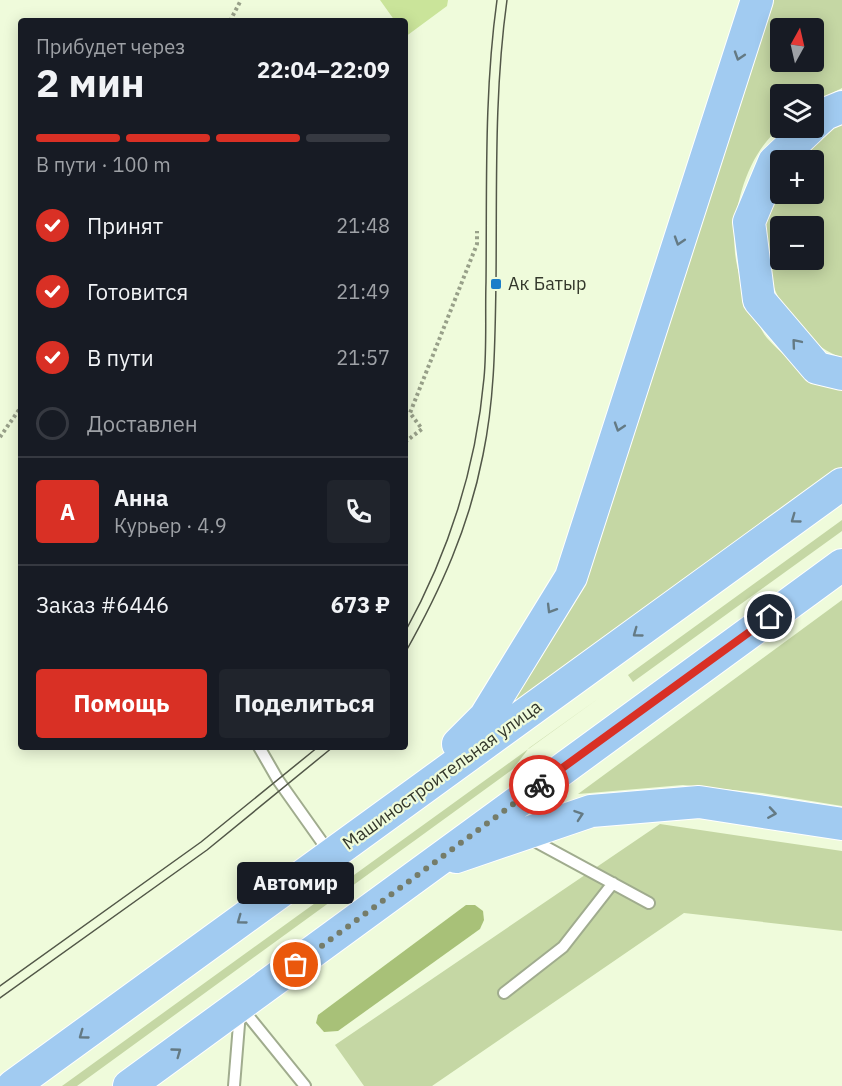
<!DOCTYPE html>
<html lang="ru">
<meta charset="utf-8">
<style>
:root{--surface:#171b24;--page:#20242c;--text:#f1f3f6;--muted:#9ea1a6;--line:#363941;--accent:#d93025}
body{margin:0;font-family:"IBM Plex Sans",sans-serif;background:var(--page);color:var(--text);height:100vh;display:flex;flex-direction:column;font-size:22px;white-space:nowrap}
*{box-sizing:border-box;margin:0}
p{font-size:20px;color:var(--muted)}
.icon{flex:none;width:33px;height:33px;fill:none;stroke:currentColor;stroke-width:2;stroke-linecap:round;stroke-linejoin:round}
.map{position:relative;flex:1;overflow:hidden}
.drawer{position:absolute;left:18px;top:18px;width:390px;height:732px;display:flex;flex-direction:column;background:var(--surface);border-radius:6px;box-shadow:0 3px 15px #0003}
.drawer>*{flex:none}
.needle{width:39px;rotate:8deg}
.controls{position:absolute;left:770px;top:18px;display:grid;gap:12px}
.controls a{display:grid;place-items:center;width:54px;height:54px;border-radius:6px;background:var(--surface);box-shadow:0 3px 15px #0003;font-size:30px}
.pin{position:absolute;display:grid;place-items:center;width:51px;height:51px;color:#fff;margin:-26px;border:3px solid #fff;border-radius:50%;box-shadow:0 2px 6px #0007}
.courier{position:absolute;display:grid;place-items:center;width:60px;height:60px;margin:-30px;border:4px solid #d93025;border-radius:50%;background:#fff;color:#222;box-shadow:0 2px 8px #0007}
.bubble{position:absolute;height:42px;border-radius:6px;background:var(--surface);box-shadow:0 3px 15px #0003;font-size:20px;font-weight:700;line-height:42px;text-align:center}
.overview em{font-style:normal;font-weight:700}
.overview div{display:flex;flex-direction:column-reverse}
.overview{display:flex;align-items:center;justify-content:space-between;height:102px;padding:0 18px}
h1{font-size:39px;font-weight:700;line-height:45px}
.bar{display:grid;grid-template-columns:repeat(4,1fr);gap:9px 6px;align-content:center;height:72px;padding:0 18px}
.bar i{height:8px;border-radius:4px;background:var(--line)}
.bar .active{background:var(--accent)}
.bar p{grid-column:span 4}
.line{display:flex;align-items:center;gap:15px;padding:0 18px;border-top:2px solid var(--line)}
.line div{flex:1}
.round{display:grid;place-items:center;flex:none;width:63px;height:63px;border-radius:6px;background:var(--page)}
ol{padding:0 18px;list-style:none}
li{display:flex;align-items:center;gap:18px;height:66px}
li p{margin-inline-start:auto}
li .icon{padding:6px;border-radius:50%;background:var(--accent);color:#fff;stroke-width:4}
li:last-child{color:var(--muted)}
li i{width:33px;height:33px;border:3px solid var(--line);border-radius:50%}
.cta{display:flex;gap:12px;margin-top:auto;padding:12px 18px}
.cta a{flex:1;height:69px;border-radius:6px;background:var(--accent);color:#fff;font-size:24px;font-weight:700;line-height:69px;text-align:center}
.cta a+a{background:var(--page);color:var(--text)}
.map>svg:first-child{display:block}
.green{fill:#c5d7a4;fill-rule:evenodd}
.forest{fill:#a8c178}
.building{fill:#cae49a}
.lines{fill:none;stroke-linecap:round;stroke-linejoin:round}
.service-casing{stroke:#a0ac8e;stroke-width:14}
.primary-casing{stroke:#fff;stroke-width:34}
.path{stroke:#98a089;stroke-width:4;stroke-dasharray:3 3;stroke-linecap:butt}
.service{stroke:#fff;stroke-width:10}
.primary{stroke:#a1cbf1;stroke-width:32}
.tram{stroke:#525748;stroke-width:1.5}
.oneway{stroke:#647a84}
.done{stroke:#757c69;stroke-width:6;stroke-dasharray:0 10.8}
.route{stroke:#d93025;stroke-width:8}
.poi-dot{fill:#1b7ec9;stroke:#effbdb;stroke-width:2}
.labels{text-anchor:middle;stroke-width:4.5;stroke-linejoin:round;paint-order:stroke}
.poi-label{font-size:18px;fill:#33372b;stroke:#effbdb;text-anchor:start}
.street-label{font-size:18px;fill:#33372b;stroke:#effbdb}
</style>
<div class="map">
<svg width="842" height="1086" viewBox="0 0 842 1086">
<rect width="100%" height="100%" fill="#effbdb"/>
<path class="green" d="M770 0H842V88L813 103V94H780V128C747 154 731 211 735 253 737 272 745 296 754 314 758 321 761 331 767 338 788 362 814 375 842 389V467L503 714 542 656 575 584ZM780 28H813V62H780Z
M842 118V358C773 331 743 238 780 175V194H813V160H788ZM780 226H813V260H780Z
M842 520V531L633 682 628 675Z
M842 600V806L762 793 683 785 578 794Z
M599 698 529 748 513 769 77 1086H62Z
M660 824 842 851V931L684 913 432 1086H364L335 1045Z"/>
<path class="forest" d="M466 905H475L483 911 484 920 480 929 338 1031 324 1032 316 1023 318 1015Z"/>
<path class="building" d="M380 0H448L447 6 405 37V21H395Z"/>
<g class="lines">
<g class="service-casing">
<path id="service" d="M259 747 278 780 329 852
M531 839 649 903
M504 993 563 947 613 883
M241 1007 305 1086
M234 1086 240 1012"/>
</g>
<g class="primary-casing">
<path id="primary" d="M813 125 825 114 842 107
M810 128 774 162 749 222 759 300 817 368 842 374
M458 744 485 717 571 577 757 0
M456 857 591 811 699 802 842 824
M13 1086 842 484
M129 1086 842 565"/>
</g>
<path class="path" d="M230 21 241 0
M0 437 21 407
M405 442 422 429 410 413 477 244V231"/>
<use href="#service" class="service"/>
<use href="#primary" class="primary"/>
<path class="tram" d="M405 632C449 552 476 468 484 378 487 346 485 313 486 282 487 188 484 93 497 0
M405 653C441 589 469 527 483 455 495 397 495 340 496 282 497 188 494 93 507 0
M0 986 201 842 318 747
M0 998 207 850 333 747"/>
</g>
<defs><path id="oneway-chevron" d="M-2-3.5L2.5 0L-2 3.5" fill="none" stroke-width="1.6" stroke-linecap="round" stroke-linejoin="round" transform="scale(1.5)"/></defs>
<g class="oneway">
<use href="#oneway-chevron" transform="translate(739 56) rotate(108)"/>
<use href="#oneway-chevron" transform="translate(679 241) rotate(108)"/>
<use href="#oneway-chevron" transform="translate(796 343) rotate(-130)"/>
<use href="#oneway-chevron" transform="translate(619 427) rotate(108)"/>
<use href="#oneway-chevron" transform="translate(795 519) rotate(144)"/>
<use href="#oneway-chevron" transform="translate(551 609) rotate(121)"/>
<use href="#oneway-chevron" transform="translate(637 633) rotate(144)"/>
<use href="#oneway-chevron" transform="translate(772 813) rotate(9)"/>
<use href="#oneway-chevron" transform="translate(579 815) rotate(-19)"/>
<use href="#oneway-chevron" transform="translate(241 920) rotate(144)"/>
<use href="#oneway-chevron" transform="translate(83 1035) rotate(144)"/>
<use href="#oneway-chevron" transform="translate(177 1052) rotate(-36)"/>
</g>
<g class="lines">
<path class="done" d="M296 965 539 785"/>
<path class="route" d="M539 785 770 617"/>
</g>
<rect class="poi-dot" x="490" y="278" width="12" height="12" rx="3"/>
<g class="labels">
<g class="poi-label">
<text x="508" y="290">Ак Батыр</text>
</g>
<g class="street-label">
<text transform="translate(442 775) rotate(-36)" y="6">Машиностроительная улица</text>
</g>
</g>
</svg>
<div class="controls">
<a><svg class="needle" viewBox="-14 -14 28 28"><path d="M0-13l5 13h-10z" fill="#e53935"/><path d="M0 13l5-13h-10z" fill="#9ea1a6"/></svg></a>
<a><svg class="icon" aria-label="layers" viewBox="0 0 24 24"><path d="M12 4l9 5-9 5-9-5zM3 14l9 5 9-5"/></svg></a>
<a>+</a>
<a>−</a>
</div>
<div class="pin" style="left:296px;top:965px;background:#ea580c"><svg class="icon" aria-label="bag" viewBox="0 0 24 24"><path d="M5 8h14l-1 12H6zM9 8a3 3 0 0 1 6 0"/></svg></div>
<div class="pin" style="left:770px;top:617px;background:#1f2937"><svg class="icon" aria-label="home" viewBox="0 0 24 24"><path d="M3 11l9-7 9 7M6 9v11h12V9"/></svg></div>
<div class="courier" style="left:539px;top:785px"><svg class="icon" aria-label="bike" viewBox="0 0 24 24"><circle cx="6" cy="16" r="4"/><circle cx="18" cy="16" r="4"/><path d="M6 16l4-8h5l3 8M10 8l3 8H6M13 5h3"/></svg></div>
<div class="bubble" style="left:237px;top:862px;width:117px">Автомир</div>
<section class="drawer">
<div class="overview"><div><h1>2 мин</h1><p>Прибудет через</p></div><em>22:04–22:09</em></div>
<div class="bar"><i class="active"></i><i class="active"></i><i class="active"></i><i></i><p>В пути · 100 m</p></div>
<ol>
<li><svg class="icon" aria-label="check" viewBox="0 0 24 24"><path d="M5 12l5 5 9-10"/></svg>Принят<p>21:48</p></li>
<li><svg class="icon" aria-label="check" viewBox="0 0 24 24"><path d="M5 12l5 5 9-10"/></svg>Готовится<p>21:49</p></li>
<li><svg class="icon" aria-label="check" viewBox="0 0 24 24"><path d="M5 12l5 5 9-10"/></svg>В пути<p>21:57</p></li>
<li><i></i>Доставлен</li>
</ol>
<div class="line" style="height:108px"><b class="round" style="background:var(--accent);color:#fff">А</b><div><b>Анна</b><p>Курьер · 4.9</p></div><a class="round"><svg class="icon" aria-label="phone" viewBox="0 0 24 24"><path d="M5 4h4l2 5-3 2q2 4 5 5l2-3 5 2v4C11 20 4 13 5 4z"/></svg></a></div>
<div class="line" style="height:78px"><div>Заказ #6446</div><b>673 ₽</b></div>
<div class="cta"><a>Помощь</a><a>Поделиться</a></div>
</section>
</div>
